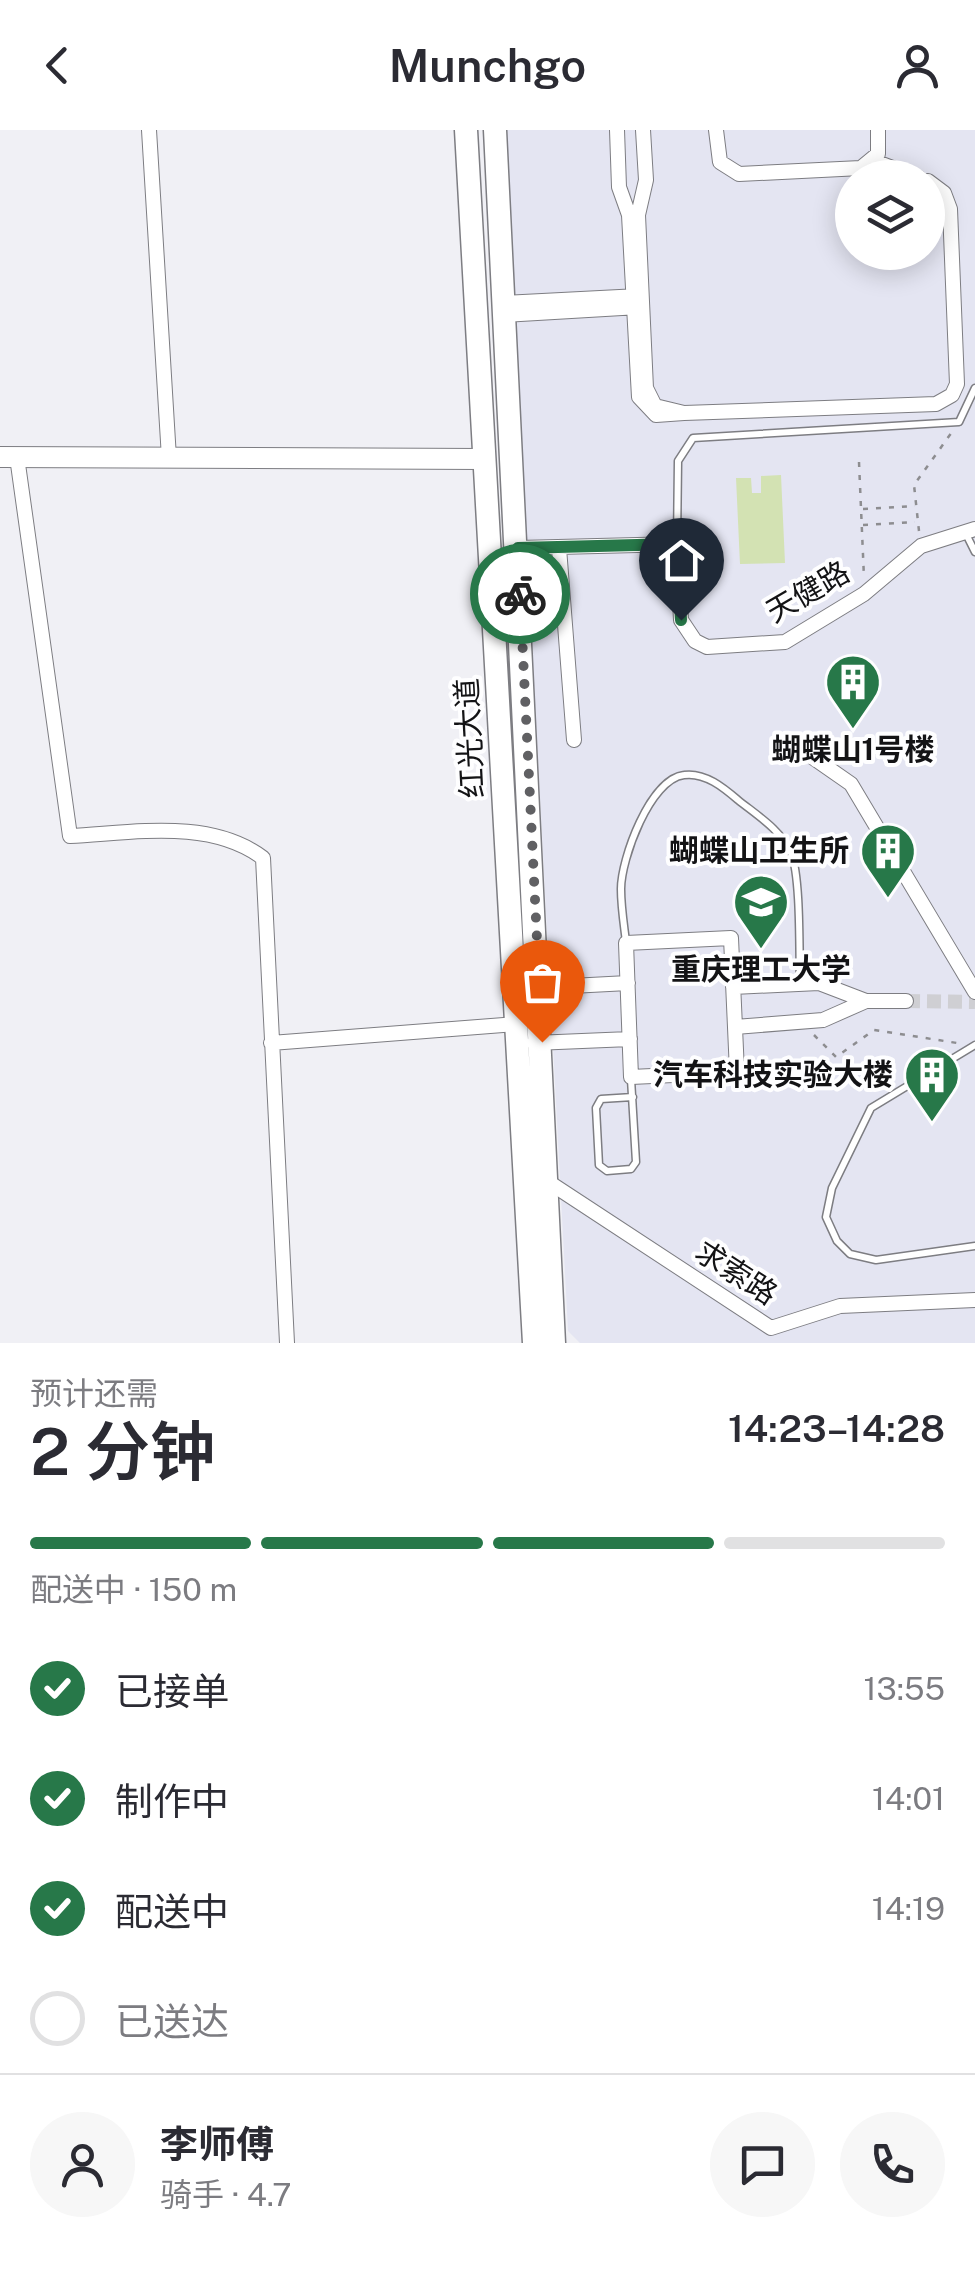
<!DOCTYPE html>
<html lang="zh">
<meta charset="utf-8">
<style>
:root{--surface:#fff;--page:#f7f7f7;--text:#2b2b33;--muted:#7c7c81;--line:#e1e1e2;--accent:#277849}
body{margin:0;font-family:"Public Sans","Noto Sans SC",sans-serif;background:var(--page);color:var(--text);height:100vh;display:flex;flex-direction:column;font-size:38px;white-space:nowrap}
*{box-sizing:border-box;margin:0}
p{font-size:32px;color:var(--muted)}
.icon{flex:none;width:55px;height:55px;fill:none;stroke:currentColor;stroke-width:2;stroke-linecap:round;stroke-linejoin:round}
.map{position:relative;height:1213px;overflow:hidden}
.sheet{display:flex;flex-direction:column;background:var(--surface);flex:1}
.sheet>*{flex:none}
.buttons{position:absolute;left:835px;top:30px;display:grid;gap:20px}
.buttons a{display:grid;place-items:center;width:110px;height:110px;border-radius:50%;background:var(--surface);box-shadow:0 5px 25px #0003;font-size:50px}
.pin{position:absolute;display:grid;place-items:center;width:85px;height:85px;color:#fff;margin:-102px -42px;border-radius:50% 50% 50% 0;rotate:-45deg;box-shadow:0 0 10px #0007}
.pin .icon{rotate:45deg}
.courier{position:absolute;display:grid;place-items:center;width:100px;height:100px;margin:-50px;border:8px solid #277849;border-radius:50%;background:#fff;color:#222;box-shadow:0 2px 12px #0007}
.head em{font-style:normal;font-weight:600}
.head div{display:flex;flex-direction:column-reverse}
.head{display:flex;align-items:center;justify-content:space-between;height:170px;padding:0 30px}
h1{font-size:65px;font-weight:600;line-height:75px}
.bar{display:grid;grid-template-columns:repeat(4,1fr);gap:15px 10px;align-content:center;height:120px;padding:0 30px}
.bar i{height:12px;border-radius:8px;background:var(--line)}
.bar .selected{background:var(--accent)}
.bar p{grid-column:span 4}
.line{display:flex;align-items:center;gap:25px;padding:0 30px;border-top:2px solid var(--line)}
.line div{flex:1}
.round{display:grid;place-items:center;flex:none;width:105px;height:105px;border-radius:52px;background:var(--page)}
ol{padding:0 30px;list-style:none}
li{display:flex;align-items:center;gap:30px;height:110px}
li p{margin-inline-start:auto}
li .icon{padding:10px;border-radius:50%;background:var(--accent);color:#fff;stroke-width:4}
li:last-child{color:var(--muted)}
li i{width:55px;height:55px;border:5px solid var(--line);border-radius:50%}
header{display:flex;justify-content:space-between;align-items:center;height:130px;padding:0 30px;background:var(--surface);font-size:45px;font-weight:600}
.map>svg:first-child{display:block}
.built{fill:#e4e5f2;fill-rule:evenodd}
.green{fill:#d3e2b3}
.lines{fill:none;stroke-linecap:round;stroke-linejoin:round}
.street-tunnel{stroke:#cfcfd3;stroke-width:14;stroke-dasharray:14 7;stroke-linecap:butt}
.lane-casing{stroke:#7d7d82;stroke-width:9}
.street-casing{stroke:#7d7d82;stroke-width:16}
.secondary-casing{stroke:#7d7d82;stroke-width:22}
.primary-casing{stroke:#7d7d82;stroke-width:25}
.path{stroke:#8d8d90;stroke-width:2.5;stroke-dasharray:5 8;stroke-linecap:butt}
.lane{stroke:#fff;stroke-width:6}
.street{stroke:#fff;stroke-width:14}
.secondary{stroke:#fff;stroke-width:20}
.primary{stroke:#fff;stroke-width:22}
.done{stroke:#606063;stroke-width:10;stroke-dasharray:0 18}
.route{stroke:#277849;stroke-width:12}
.labels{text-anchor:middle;stroke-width:8;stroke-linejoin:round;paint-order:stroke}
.street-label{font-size:30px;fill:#131315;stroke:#fefeff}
.poi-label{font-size:30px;font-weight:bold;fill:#131315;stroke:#fefeff}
</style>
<header><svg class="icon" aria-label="back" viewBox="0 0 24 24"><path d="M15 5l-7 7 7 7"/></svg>Munchgo<svg class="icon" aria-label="person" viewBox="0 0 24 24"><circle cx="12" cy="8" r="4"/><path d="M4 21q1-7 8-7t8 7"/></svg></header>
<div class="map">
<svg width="975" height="1213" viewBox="0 0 975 1213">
<rect width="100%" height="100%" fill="#f0f0f5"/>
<path class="built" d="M505 0H975V1213H580L568 1201ZM852 48H928V122H852Z"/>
<path class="green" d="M781 345 785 433 740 434 736 348H751L752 363H761V346Z"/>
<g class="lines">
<path class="street-tunnel" d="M906 871 975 872"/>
<g class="lane-casing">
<path id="lane" d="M965 402 975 422
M677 413 678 331 693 308 959 292 975 258
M626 812C624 795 621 777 621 759 621 729 650 649 684 645 705 642 724 658 738 670 758 686 781 700 791 723 801 747 799 823 800 852
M975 915 871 978 832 1058 826 1087 837 1111 850 1124 876 1130 975 1116
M631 949 636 1032 631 1039 607 1041 599 1035 596 978 601 969 633 967"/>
</g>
<g class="street-casing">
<path id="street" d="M149 0 169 328
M617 0 619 57 629 85 639 267 656 285 684 283 655 276 646 258 638 85 646 50 643 0
M716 0 720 32 739 44 861 38 878 24V0
M874 31 919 48
M504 173 639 166
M505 185 639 177
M684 283 936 274 952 265 957 254 950 79 944 63 928 51
M17 327 70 706C133 703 210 688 263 728L287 1213
M518 418 677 414 681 490 695 511 707 517 785 512 864 464 921 416 975 399
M559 418 574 610
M795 615 851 654 975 862
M731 808 737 942 631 947 626 813Z
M733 857 819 853 866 871 823 890 735 897
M533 858 628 853
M866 871H906
M271 913 517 894
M534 913 630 909
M547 1051 771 1198 840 1176 975 1170"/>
</g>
<g class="secondary-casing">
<path id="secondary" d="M0 327 483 329"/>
</g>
<g class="primary-casing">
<path id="primary" d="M466 0 534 1213
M495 0 554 1213"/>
</g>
<path class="path" d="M859 332 864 448
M863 379 915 376
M863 395 915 392
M919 401 914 355 952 302
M814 905 836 927 874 900 957 913"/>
<use href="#lane" class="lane"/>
<use href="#street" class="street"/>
<use href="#secondary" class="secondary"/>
<use href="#primary" class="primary"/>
</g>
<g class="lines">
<path class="done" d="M520 464 542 912"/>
<path class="route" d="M520 464 518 418 677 414 681 490"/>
</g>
<defs>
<g id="building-pin" transform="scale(2.875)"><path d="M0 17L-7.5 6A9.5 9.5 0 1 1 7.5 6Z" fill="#277849" stroke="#fefeff"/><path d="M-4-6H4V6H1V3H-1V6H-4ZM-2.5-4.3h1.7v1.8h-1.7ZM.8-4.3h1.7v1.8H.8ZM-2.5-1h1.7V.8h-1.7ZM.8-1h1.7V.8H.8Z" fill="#fff"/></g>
<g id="university-pin" transform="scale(2.875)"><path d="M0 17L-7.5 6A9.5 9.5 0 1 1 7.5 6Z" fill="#277849" stroke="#fefeff"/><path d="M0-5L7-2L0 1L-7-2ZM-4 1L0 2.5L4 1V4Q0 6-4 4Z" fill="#fff"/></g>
</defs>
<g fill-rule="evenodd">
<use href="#building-pin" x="853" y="552"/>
<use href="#building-pin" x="888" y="721"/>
<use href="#university-pin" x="761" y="772"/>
<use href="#building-pin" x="932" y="945"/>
</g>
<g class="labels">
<g class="street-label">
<text transform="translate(808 462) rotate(-30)" y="10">天健路</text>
<text transform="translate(470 608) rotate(-93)" y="10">红光大道</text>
<text transform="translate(736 1143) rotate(33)" y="10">求索路</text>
</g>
<g class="poi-label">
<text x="853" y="630">蝴蝶山1号楼</text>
<text x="849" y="731" text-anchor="end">蝴蝶山卫生所</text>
<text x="761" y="850">重庆理工大学</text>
<text x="893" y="955" text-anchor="end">汽车科技实验大楼</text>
</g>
</g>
</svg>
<div class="buttons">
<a><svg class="icon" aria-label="layers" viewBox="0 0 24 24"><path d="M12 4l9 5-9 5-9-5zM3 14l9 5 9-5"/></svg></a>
</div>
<div class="pin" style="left:542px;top:912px;background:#ea580c"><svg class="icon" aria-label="bag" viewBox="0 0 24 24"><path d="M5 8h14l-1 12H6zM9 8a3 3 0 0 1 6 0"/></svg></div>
<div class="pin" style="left:681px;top:490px;background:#1f2937"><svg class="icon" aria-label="home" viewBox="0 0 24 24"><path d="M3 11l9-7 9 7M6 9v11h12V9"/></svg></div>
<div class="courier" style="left:520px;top:464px"><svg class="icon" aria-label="bike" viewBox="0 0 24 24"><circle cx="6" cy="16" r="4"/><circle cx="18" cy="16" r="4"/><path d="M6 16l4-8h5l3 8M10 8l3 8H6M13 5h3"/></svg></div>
</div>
<section class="sheet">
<div class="head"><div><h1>2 分钟</h1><p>预计还需</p></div><em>14:23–14:28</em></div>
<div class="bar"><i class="selected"></i><i class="selected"></i><i class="selected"></i><i></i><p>配送中 · 150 m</p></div>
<ol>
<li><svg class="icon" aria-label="check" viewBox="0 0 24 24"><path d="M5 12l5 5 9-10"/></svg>已接单<p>13:55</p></li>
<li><svg class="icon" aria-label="check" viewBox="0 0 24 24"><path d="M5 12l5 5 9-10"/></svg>制作中<p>14:01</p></li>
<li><svg class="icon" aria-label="check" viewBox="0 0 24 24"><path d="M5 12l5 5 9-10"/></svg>配送中<p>14:19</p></li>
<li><i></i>已送达</li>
</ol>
<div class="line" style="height:180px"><a class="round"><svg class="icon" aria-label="person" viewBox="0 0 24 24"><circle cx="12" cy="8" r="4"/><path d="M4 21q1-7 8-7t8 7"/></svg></a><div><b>李师傅</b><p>骑手 · 4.7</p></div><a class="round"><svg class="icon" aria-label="chat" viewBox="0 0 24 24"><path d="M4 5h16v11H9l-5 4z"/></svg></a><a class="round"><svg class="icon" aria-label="phone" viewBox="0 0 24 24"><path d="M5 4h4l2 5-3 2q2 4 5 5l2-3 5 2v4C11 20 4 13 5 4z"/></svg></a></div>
</section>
